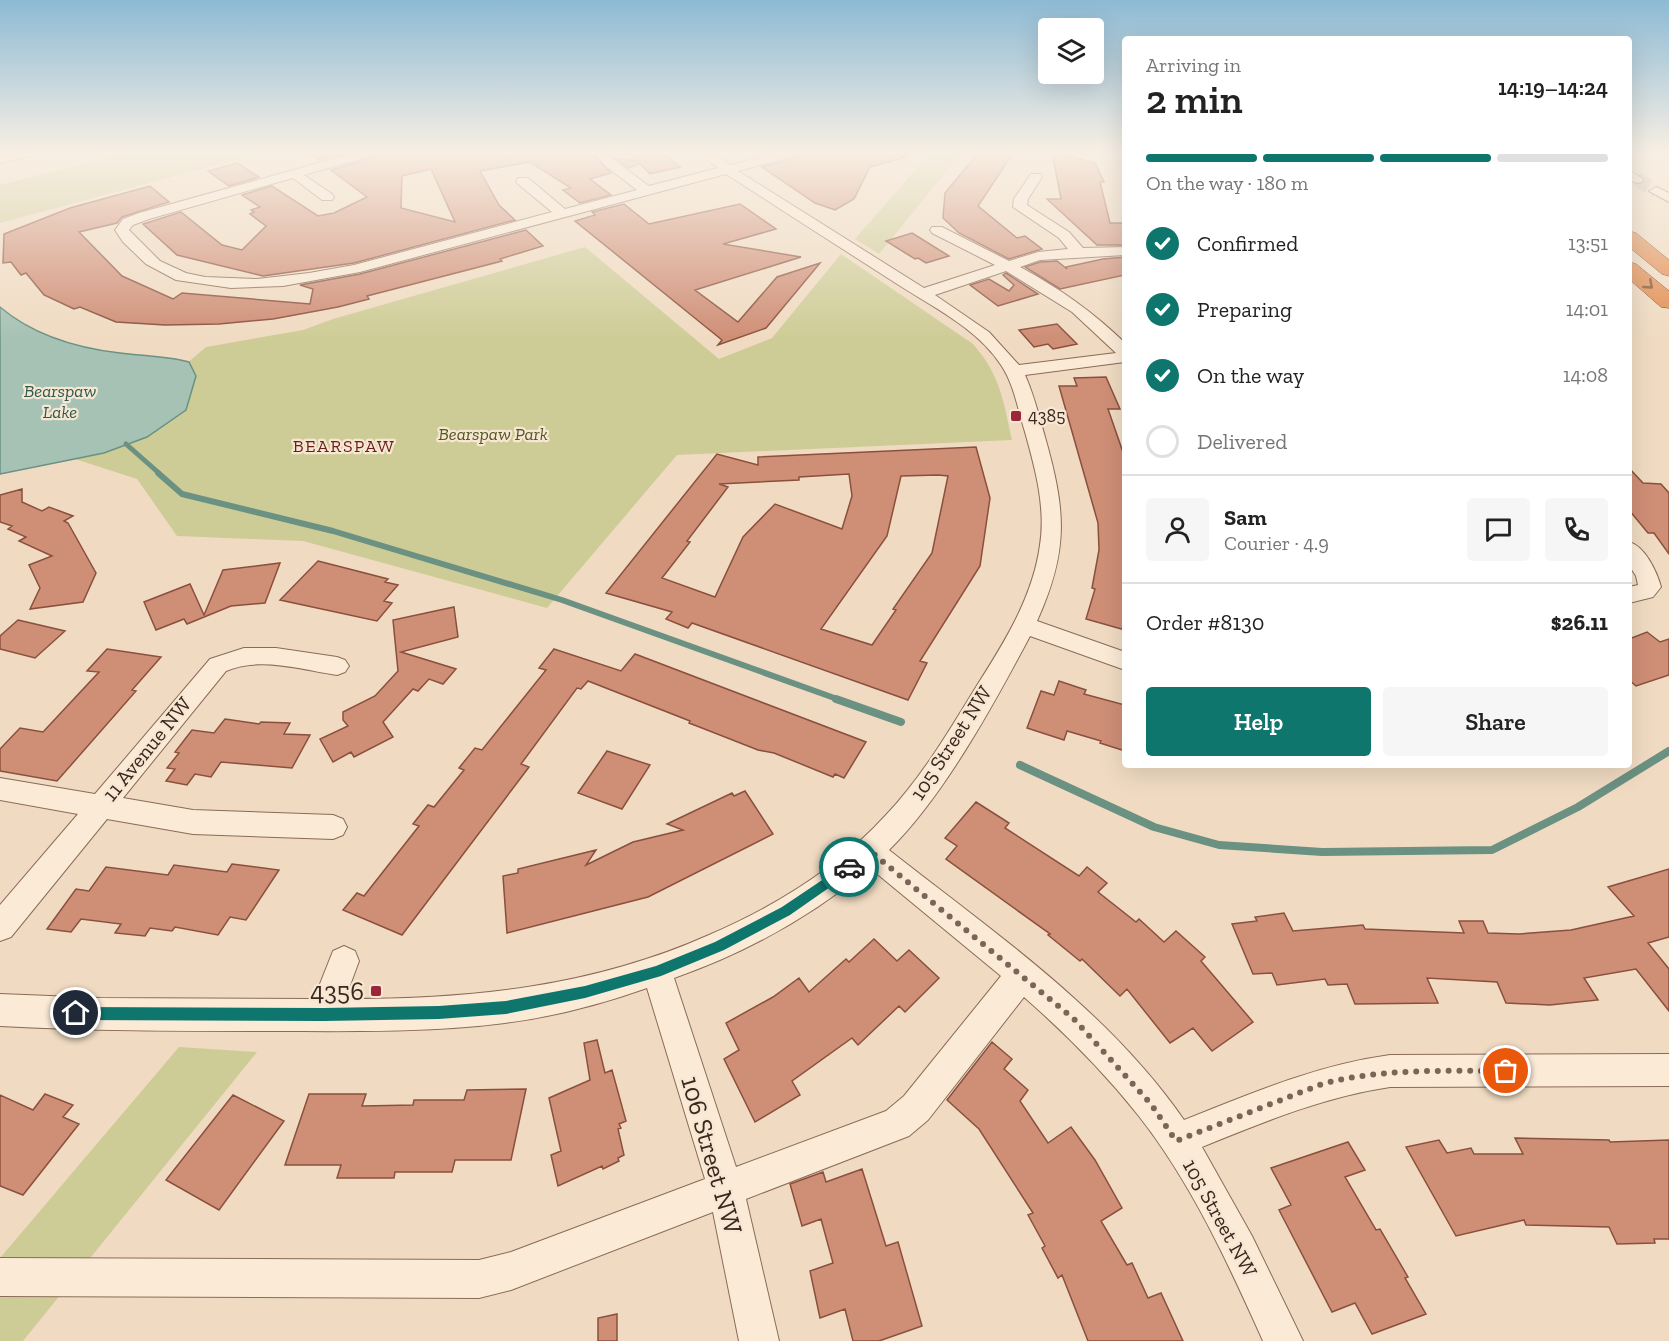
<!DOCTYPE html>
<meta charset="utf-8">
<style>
:root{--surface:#fff;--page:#f6f6f6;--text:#222;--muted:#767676;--line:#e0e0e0;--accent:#0f766e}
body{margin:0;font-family:"Zilla Slab",serif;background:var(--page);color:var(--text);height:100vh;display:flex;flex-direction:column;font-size:22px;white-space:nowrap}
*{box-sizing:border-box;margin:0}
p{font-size:20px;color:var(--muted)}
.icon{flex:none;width:33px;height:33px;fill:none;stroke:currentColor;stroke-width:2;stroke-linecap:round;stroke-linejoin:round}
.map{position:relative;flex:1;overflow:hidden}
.side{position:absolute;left:1122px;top:36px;width:510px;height:732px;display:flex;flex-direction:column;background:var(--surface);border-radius:6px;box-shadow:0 6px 24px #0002}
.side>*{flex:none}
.controls{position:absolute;left:1038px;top:18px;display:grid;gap:12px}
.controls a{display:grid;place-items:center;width:66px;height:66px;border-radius:6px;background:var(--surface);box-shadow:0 6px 24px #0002;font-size:30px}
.pin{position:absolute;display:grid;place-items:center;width:51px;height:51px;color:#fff;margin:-26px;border:3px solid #fff;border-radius:50%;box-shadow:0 2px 6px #0007}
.courier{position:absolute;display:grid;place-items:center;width:60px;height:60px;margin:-30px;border:4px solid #0f766e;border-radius:50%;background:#fff;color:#222;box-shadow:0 2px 8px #0007}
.headline em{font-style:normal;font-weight:600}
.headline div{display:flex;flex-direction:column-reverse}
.headline{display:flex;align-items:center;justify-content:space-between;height:102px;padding:0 24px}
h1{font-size:39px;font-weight:600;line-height:45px}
.bar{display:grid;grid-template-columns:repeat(4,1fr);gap:9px 6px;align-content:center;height:72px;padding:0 24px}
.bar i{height:8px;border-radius:4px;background:var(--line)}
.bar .on{background:var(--accent)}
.bar p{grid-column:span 4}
.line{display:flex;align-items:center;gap:15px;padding:0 24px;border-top:2px solid var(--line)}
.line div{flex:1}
.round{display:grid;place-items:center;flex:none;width:63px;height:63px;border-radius:6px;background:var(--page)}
ol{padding:0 24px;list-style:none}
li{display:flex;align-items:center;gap:18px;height:66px}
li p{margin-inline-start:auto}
li .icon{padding:6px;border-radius:50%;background:var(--accent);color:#fff;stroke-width:4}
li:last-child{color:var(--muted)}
li i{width:33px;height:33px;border:3px solid var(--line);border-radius:50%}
.button{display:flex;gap:12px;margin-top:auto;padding:12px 24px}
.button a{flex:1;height:69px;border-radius:6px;background:var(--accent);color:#fff;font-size:24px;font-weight:600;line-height:69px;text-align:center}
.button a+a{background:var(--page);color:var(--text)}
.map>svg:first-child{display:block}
.green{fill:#cecc96}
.water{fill:#a5c2b5;stroke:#6b9182;stroke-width:1.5}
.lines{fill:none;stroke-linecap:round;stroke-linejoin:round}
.stream-far2{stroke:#6b9182;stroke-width:5}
.stream-far1{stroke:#6b9182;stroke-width:6}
.stream{stroke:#6b9182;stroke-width:8}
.building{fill:#cf8e76;stroke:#8a503d;stroke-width:1.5;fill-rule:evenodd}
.minor-tunnel{stroke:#ccb7a1;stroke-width:14;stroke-dasharray:14 7;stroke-linecap:butt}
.minor-casing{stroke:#8a6b58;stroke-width:2}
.highway-casing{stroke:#583a2d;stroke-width:1}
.minor{fill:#faead6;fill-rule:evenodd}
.highway{fill:#e28c4f;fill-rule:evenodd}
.oneway{stroke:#7d4f31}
.route{fill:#0f766e}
.done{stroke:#7a6657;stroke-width:6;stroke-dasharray:0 10.8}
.poi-dot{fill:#9c2639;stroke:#f7e7d2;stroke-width:2}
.labels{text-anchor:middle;stroke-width:4.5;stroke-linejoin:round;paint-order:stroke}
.far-water-label{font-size:18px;font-style:italic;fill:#2c5a50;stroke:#f7e7d2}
.far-poi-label{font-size:18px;fill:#3a271d;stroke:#f7e7d2;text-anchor:start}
.far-park-label{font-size:18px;font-style:italic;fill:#525723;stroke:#f7e7d2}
.far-neighbourhood-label{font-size:18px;letter-spacing:1.5px;fill:#681f1b;stroke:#f7e7d2}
.street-label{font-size:21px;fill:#3a271d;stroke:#f7e7d2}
.near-poi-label{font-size:26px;fill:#3a271d;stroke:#f7e7d2;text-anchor:end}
.near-street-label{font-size:26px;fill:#3a271d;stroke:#f7e7d2}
</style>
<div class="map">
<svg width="1669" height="1341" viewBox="0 0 1669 1341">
<rect width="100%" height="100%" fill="#f0dbc2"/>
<path class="green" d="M132 152H264L0 223V185Z
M931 152H962L879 254 855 239Z
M585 247 719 359 772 338 841 254 973 344C1001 376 1003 400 1012 440L677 455 547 608 303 541 177 536 137 479 75 459 206 347 303 330 333 319Z
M179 1047 257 1052 23 1341H0V1258Z"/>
<path class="water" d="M0 307C33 335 77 348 120 353 143 356 166 356 189 362L196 376 186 410 147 437 104 453 0 474Z"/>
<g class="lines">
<path class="stream-far2" d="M126 444 160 474"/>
<path class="stream-far1" d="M158 473 182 494 333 531 562 600 840 700"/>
<path class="stream" d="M836 699 901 722
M1020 765 1154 827 1219 845 1322 852 1492 850 1578 807 1669 751"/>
</g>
<path class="building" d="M308 152H351L319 160Z
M378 152H556L594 156 611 173 590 179 611 195 580 203 563 190 571 188 530 162 480 171 499 205 515 220 354 263 263 276 177 255 143 224 181 212 222 245 242 250 266 226 250 214 254 212 251 210 260 207 242 195 272 186 318 216 334 213 367 197 331 170 375 157ZM431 169 455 222 401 208 402 176Z
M629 152H661L680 167 650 174 640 164 628 168 615 158 637 161Z
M801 152 840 155V152H907V157L870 167 854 199 835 210 815 203 762 167 798 157Z
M991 152H1014L978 206 1017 238 1025 236 1042 249 1009 259 959 233 943 218 945 193 975 157Z
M1052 152 1095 163 1104 182H1100L1110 223H1125V245H1097L1047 199H1061Z
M237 163 259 177 229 186 208 171Z
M150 186 169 202 122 217 117 223 79 232 122 276 173 299 182 293 310 304 313 289 300 285 360 274 526 230 543 246 500 259 502 261 367 296 369 299 338 307 273 319 219 324 165 325 116 322 80 307 74 309 44 295 26 273 21 275 11 262 3 263 4 234 70 208Z
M624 204 649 224 740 204 776 229 723 244 801 257 695 290 738 322 777 277 820 263 766 328 718 345 722 340 575 221 595 215 592 212Z
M912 233 949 256 926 263 918 258 915 259 886 241Z
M1125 257V275L1060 289 1025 267 1040 262 1057 261 1067 269 1066 267 1103 259Z
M1006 273 1038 294 998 306 970 285 989 279 1009 291 1014 285 1003 275Z
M1057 324 1077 344 1053 349 1048 344 1034 347 1019 330Z
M1106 377 1120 409H1108L1125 458V630L1086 619 1095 589 1092 588 1099 550 1098 523 1059 386H1077L1074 378Z
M976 447 990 498 980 566 920 661 927 663 908 700 692 623 688 628 666 619 672 612 606 593 717 454 758 465V457ZM849 474 852 496 842 529 775 504 743 537 715 597 662 578 690 542 687 541 728 487 719 484 799 480V477ZM938 475 948 476 932 553 893 609 896 610 872 645 821 629 887 536 901 476Z
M1629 468 1643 483 1661 484 1669 493V554L1654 533H1648L1629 510Z
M22 489V502L42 511 49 507 73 516 64 521 68 523 96 573 83 602 30 609 40 588 29 565 52 556 19 541 26 537 8 529 12 526 0 522V495Z
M318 561 388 579 385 582 398 585 384 601 392 603 377 621 280 600Z
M280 563 265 603 231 606 187 624 184 619 156 630 144 602 190 584 204 615 223 570Z
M454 607 458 637 401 652 456 669 443 684 429 679 418 691 413 689 383 722 393 737 354 757 351 752 333 762 320 739 348 726 343 720V712L375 696 398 671 393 620Z
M18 620 65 631 35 658 0 649V636Z
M1647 632 1660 642 1669 639V675L1636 686 1629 680V639Z
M107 649 161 657 132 690 136 691 57 781 0 771V749L20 728 43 732 99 672 87 671Z
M554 649 621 671 635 654 866 742 844 778 835 774 833 777 774 753 758 750 702 728 689 723 690 721 588 681 581 689 577 688 521 764 529 767 402 935 343 910 357 893 364 896 419 826 413 824 428 805 434 807 464 770 459 768 475 748 482 750 546 670 539 668Z
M1059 681 1086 690 1084 694 1125 705V751L1100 743 1101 741 1067 731 1064 740 1027 728 1041 691 1054 695Z
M225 719 259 724 261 722 290 723 284 734 310 735 292 768 221 762 211 777 195 774 187 785 166 781 175 769 167 768 179 753 175 752 192 730 214 733Z
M607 751 650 765 622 809 578 793Z
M745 791 773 834 648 897 507 933 503 876 518 873V869L596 850 586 865 633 842 683 830 667 824 732 793 734 796Z
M976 802 1009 823 1005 828 1079 876 1087 867 1107 883 1098 892 1136 922 1139 919 1164 942 1176 931 1205 957 1201 961 1253 1022 1212 1051 1193 1028 1170 1043 1127 989 1120 996 1082 959 1080 961 1048 935 1050 934 946 859 957 846 945 838Z
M232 864 279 870 246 920 230 917 218 935 175 927 172 931 150 928 145 936 115 933 121 924 81 919 71 932 47 929 76 889 89 891 106 867 168 875 174 865 227 872Z
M1669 869V937L1648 943 1669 969V1011L1636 969 1584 978 1598 1000 1550 1005 1506 1003 1497 982 1427 978 1438 1003 1355 1004 1347 984 1328 985 1325 979 1277 985 1272 973 1253 974 1232 924 1257 921 1255 917 1284 913 1293 931 1363 925 1365 929 1464 933 1459 921H1483L1488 933 1519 934 1571 930 1634 916 1608 887Z
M874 939 897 961 909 950 939 978 905 1012 899 1006 858 1045 852 1038 792 1081 800 1095 755 1122 724 1059 739 1050 726 1023 773 997 799 978 809 992 846 959 849 962Z
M597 1040 605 1073 612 1070 626 1121 619 1124 621 1128 618 1129 624 1155 618 1158 619 1161 603 1169 602 1166 558 1186 551 1155 561 1151 549 1098 590 1080 584 1043Z
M992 1042 1012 1059 1004 1069 1028 1090 1020 1101 1048 1143 1071 1127 1095 1160 1122 1208 1101 1221 1127 1265 1132 1263 1148 1298 1161 1293 1183 1341H1088L1062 1275 1058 1278 1042 1248 1045 1246 1028 1215 1033 1213 979 1129 947 1100Z
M526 1089 511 1160H455L452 1172H395L394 1178H337L341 1165H285L309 1094H366L362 1106 413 1105 414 1100H464L467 1090Z
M45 1094 73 1105 63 1117 79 1124 23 1195 0 1186V1095L33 1110Z
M233 1095 284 1121 219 1210 166 1180Z
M1515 1138 1609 1140 1610 1142 1669 1140V1239H1654L1655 1243 1617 1244 1609 1227 1526 1225 1524 1220 1456 1236 1406 1147 1439 1140 1447 1153 1471 1148 1474 1154H1523Z
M1348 1142 1365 1170 1345 1177 1376 1230 1380 1229 1408 1277 1405 1278 1426 1314 1372 1334 1355 1303 1332 1312 1279 1210 1291 1205 1271 1168Z
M862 1169 886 1246 898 1242 922 1326 879 1341H853L845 1309 820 1318 810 1271 833 1263 821 1219 802 1226 790 1184 823 1172 826 1182Z
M617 1314V1341H598V1318Z"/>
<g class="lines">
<path class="minor-tunnel" d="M1637 179 1656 191"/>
<g class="minor-casing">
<path id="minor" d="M17 152H37L35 155 0 163V155Z
M358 152H376L374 155 304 175 332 194 334 197 332 200H322L293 178 149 219 133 225 129 230 160 261 186 273 205 277 257 279 309 273 354 265 552 212 518 184 516 181 518 178H528L565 209 637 190 607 167 594 152H606L615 161 649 186 718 168 697 152H710L730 165 780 152H799L797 155 738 171 924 288 995 265 932 233 930 230 932 227H942L1009 261 1038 252 1068 249 1059 238 1013 207 1014 199 1031 174H1041L1042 177 1028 199 1027 205 1069 232 1083 248 1125 247V255L1040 260 1020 267C1059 288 1093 312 1125 343V362L1025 375C1034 395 1039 416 1045 437 1066 511 1069 550 1037 621L1125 652V670L1030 636C994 704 944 796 889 850 993 932 1108 1010 1184 1120 1252 1093 1317 1065 1390 1055L1669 1054V1086L1390 1087C1323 1097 1264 1122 1202 1147L1252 1236 1303 1341H1263C1228 1263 1191 1182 1138 1115 1104 1072 1065 1033 1024 997L928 1120 909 1136 746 1199 779 1341H739L713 1212 511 1290 479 1298 0 1296V1258L479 1260 511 1252 705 1179 647 988C602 1004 552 1017 505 1023 427 1033 347 1031 269 1031 179 1031 90 1031 0 1026V994L100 998 314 999 333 951 344 946 355 951 359 961 345 999C472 999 592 987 709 935 774 907 838 868 886 815 922 777 949 731 976 687 1004 643 1033 597 1040 545 1046 507 1035 468 1025 432 1018 410 1014 384 1001 365 977 328 931 306 894 282 838 246 782 210 726 174L360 272 283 286 231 288 176 280 146 264 123 242 115 230 123 219 139 213ZM1006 271 1072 312 1116 353 1019 365 989 332 935 295ZM870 868 1001 976 904 1096 886 1111 736 1167 674 978C746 953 812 916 870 868Z
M1629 170 1643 179 1642 182 1637 183 1629 180Z
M1656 187 1669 193V202L1649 191Z
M1629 542C1645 546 1657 572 1661 587L1653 597 1629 603V587L1638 585 1636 576 1629 565Z
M244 648H276L337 657 345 660 349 666 345 672 337 675C302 670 260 656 226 671L123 798 193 810 333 815 343 819 347 827 343 835 333 839 193 834 107 819 11 937 0 941V905L78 814 0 800V778L95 794 210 659Z"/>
</g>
<g class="highway-casing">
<path id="highway" d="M1629 231 1636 233 1669 260V276L1662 274 1629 247Z
M1629 262 1636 264 1669 291V308L1661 307 1629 279Z"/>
</g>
<use href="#minor" class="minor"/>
<use href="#highway" class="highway"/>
</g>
<defs><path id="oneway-chevron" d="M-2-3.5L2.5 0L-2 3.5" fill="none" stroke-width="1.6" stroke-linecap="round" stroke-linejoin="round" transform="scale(1.5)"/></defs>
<use class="oneway" href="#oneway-chevron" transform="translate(1649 285) rotate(41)"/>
<linearGradient id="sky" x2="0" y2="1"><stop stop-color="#8dbad4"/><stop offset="0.45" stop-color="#f8efe4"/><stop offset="1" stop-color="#f8efe4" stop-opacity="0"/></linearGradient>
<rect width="1669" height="339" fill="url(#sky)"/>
<path class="route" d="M849 862 855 867 853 871 790 915 724 950 661 976 585 998 506 1014 439 1019 324 1021 76 1020 71 1018 69 1013 71 1009 76 1007 324 1008 439 1006 506 1001 585 986 656 966 715 942 782 907Z"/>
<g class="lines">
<path class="done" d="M849 867 870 851 1074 1019 1151 1104 1176 1141 1322 1084C1383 1068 1444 1071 1506 1071"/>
</g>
<g class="poi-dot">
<rect x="1010" y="410" width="12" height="12" rx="3"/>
<rect x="370" y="985" width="12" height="12" rx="3"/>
</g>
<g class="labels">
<g class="far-water-label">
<text x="60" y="397">Bearspaw<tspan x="60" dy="21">Lake</tspan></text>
</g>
<g class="far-poi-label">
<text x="1028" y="422">4385</text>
</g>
<g class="far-park-label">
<text x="493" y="440">Bearspaw Park</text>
</g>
<g class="far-neighbourhood-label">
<text x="344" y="452">BEARSPAW</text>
</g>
<g class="street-label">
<text transform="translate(951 743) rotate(-57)" y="7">105 Street NW</text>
<text transform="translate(147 749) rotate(-51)" y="7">11 Avenue NW</text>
<text transform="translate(1220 1218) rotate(61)" y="7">105 Street NW</text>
</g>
<g class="near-poi-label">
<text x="364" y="1000">4356</text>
</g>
<g class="near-street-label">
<text transform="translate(712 1155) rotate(74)" y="9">106 Street NW</text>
</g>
</g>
</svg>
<div class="controls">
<a><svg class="icon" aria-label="layers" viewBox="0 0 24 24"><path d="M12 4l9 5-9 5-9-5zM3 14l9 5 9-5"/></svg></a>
</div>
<div class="pin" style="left:1506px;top:1071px;background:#ea580c"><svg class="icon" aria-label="bag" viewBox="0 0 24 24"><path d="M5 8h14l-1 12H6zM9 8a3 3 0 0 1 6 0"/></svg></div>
<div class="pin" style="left:76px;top:1013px;background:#1f2937"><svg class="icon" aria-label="home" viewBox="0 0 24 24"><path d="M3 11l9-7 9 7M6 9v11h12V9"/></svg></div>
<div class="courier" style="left:849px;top:867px"><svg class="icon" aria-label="car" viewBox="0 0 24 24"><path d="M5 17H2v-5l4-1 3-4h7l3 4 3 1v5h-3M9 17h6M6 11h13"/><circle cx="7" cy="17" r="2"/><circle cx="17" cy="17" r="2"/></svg></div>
<section class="side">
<div class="headline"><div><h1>2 min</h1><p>Arriving in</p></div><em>14:19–14:24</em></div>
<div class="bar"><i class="on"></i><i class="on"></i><i class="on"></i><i></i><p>On the way · 180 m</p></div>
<ol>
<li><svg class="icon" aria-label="check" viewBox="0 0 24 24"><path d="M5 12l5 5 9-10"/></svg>Confirmed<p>13:51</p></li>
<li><svg class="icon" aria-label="check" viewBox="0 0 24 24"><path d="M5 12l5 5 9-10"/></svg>Preparing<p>14:01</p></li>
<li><svg class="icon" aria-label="check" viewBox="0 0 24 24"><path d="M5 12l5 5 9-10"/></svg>On the way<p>14:08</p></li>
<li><i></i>Delivered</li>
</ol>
<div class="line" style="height:108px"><a class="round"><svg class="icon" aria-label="person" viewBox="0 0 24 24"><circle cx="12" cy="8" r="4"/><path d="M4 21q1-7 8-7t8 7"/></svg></a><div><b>Sam</b><p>Courier · 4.9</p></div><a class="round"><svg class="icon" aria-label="chat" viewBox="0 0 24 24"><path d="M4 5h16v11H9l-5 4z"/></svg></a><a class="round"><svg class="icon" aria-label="phone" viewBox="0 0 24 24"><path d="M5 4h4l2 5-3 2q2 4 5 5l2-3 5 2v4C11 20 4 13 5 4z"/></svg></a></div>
<div class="line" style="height:78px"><div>Order #8130</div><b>$26.11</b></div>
<div class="button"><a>Help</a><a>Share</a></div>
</section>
</div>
